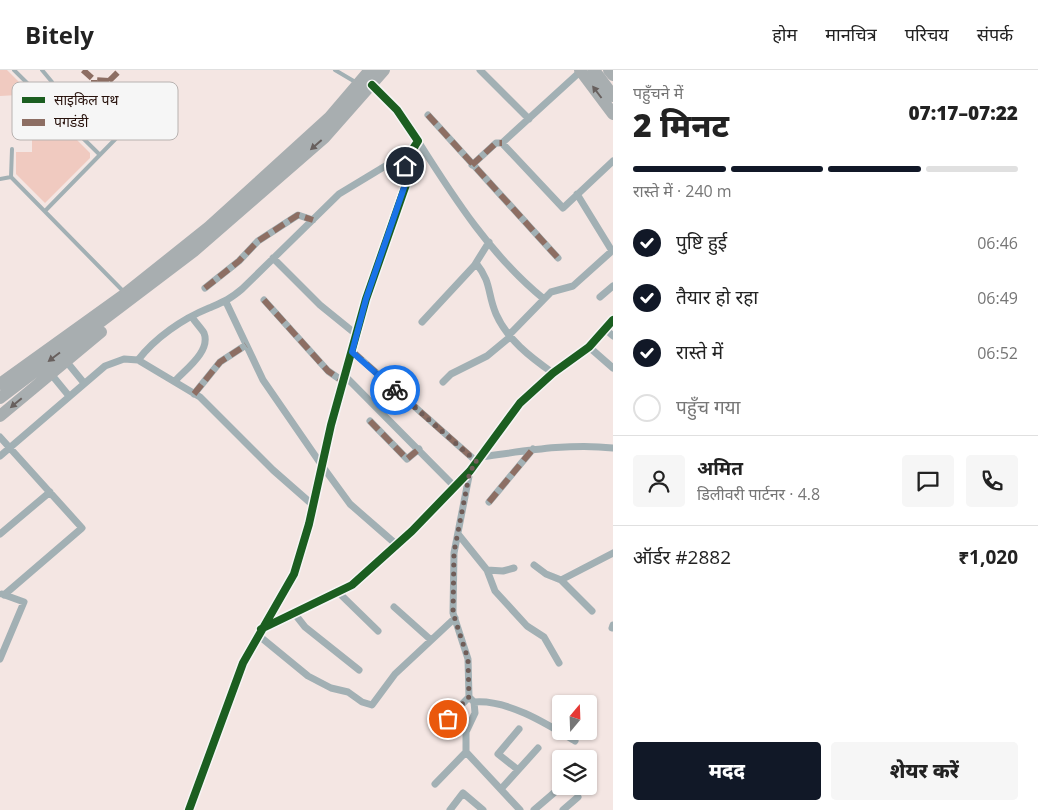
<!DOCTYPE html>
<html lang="hi">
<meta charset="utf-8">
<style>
:root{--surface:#fff;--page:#f6f6f6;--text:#222;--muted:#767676;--line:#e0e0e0;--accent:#111827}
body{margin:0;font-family:"Open Sans","Noto Sans Devanagari",sans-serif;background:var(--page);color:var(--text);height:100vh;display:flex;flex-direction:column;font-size:19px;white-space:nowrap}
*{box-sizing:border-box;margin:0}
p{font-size:16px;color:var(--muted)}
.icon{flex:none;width:28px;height:28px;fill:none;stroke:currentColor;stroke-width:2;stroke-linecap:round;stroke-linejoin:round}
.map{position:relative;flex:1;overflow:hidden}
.sheet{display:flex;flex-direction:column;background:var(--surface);width:425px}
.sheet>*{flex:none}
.needle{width:32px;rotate:19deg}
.controls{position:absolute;left:552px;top:625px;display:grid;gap:10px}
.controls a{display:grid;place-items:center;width:45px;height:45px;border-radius:5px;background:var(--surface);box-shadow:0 1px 4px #0004;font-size:25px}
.pin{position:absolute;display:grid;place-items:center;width:42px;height:42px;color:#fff;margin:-21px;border:2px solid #fff;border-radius:50%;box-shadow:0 1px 5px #0007}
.courier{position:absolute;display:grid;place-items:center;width:50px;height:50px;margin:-25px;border:4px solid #1a73e8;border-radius:50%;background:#fff;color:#222;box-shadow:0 1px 6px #0007}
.overview em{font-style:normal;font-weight:800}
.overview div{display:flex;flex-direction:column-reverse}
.overview{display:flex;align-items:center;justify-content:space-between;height:85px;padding:0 20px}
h1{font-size:32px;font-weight:800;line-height:38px}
.bar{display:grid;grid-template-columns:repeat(4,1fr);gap:8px 5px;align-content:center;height:60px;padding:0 20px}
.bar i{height:6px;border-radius:4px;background:var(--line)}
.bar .current{background:var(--accent)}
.bar p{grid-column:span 4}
.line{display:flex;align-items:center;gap:12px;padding:0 20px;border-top:1px solid var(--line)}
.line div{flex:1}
.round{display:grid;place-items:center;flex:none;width:52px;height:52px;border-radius:5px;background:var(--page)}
ol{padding:0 20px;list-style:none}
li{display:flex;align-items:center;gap:15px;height:55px}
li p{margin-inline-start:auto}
li .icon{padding:5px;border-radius:50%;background:var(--accent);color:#fff;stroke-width:4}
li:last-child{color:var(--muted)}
li i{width:28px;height:28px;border:2px solid var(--line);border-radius:50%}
.cta{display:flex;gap:10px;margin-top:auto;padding:10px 20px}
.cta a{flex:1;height:58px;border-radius:5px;background:var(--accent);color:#fff;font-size:20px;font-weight:800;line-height:58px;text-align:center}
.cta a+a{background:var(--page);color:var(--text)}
header{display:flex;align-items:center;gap:30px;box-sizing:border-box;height:70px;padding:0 25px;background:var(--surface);border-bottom:1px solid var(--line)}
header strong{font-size:24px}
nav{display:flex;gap:28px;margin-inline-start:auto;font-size:18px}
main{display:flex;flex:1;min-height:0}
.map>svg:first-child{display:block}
.green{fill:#f0cac0}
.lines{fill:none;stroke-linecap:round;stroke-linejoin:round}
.lane{stroke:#a2b0b4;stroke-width:4}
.street{stroke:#a2b0b4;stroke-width:7}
.highway{stroke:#a8aeb0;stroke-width:12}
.quiet{stroke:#8d6e63;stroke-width:6;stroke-dasharray:12 6;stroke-linecap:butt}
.cycleway-casing{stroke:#f6f6f6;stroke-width:11}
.cycleway{stroke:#1b5e20;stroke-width:8}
.oneway{fill:#68605e}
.done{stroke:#705d58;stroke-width:5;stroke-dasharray:0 9}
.route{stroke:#1a73e8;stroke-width:6}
.key{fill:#f6f6f6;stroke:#b8b2b0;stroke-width:1}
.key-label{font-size:14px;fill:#29130d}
</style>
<header>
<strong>Bitely</strong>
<nav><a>होम</a><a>मानचित्र</a><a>परिचय</a><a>संपर्क</a></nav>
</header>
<main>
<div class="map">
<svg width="613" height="740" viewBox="0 0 613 740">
<rect width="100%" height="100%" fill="#f4e6e3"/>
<path class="green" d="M0 0H7L90 83V88L45 133 16 104V82H32V62L17 61 18 25 0 26Z"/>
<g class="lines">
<path class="lane" d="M14 0 99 84
M335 0 357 13
M41 27 52 12 42 0
M11 107 12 79
M0 109 11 107 124 222
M45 141 136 48"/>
<path class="street" d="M480 0 529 49
M428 45 558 188
M418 71C454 128 492 187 544 229
M502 73 563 138 613 91
M472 95 496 73H502L582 0
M577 124 612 181
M273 188 320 235 357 265
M476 193C492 213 487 223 496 244 507 269 530 287 553 303
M205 218 239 191 258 171 298 145 313 150
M600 227 613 216
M264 230 328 301 344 312
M226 232 263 310 323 397 350 434 397 475
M422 252 474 196 489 172
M604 258 613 266
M509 265 551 222 573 216 613 180
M589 277 613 298
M353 282 477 392
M138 290C155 268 182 249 209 238 223 232 229 230 242 219L339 124 387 95 406 93
M66 291 84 313
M51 304 69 326
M345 306 455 417
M175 311C186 299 211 281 204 263 201 258 195 252 192 247
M443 312 451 304 487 286 510 267
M194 324 220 292 246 275
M370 351 407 389 419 379
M0 367 82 458 4 525
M0 386 105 296 124 289 138 290 200 327 273 400 314 436
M481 387C525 381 569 373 613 378
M470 401 454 483 453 543 468 589 469 627 474 632 475 643 466 662V682L520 740
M489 432 533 379
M0 464 50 422
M458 464 487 500 503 501 514 498
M534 495 546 504 561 510 592 541
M487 500 495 521 527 556 544 567 559 593
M561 510 613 483
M338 522 378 561
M394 537 431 570
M294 543 305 557 359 600
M612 558 613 555
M261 559 352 515 412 461 470 401 520 333 553 303 589 277 613 250
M258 565 308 606 331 618 348 622 362 632 372 635 395 604 455 548
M0 589 24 532 2 524
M474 632C507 629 547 654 575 671
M437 660 469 627
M517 699 498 684 519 659
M435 714 466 682
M501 719 538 678
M189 740 243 593 294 504 309 454 331 355 366 229 409 106C403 91 410 84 418 71L397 40 372 15
M450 740 463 723 483 740
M534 740 562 716
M563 740 578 727"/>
<path class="highway" d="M580 0 613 44
M594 0 613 26
M609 0 613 5
M0 314 125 224 209 157 330 47 370 0
M0 328 194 181 324 68 384 0
M0 346 101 262"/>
<path class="quiet" d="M83 0 94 10 109 11V25H94V10
M109 11 118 2
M109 25 133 50
M428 45 558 188
M67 53 94 25
M472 95 496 73H502
M205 218 239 191 258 171 298 145 313 150
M264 230 328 301 344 312
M353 282 477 392
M194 324 220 292 246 275
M370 351 407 389 419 379
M489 432 533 379"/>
<g class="cycleway-casing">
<path id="cycleway" d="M261 559 352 515 412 461 470 401 520 333 553 303 589 277 613 250
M189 740 243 593 294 504 309 454 331 355 366 229 409 106C403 91 410 84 418 71L397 40 372 15"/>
</g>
<use href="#cycleway" class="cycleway"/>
</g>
<defs><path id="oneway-solid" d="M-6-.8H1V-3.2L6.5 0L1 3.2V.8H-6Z" transform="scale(1.25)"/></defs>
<g class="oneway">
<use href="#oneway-solid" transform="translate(597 22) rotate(-127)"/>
<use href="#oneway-solid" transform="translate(316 75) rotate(139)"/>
<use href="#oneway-solid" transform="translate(54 287) rotate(143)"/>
<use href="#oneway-solid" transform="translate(16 333) rotate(140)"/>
</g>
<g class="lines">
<path class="done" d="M395 320 477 392 470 401 454 482 453 543 468 589 469 627 448 649"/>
<path class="route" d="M395 320 352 282 366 229 408 106 405 96"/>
</g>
<rect x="12" y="12" width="166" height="58" rx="8" class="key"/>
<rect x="22" y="27" width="23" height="6" fill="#1b5e20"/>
<rect x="22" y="49" width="23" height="7" fill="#8d6e63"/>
<g class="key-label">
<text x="54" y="35">साइकिल पथ</text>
<text x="54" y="57">पगडंडी</text>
</g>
</svg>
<div class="controls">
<a><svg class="needle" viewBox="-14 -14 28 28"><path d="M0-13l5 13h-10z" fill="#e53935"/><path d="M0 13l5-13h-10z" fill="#767676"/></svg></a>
<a><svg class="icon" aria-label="layers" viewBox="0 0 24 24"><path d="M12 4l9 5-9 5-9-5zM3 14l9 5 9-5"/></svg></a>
</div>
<div class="pin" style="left:448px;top:649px;background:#ea580c"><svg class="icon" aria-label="bag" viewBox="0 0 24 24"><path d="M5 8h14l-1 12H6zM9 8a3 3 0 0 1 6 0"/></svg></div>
<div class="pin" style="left:405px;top:96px;background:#1f2937"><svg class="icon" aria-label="home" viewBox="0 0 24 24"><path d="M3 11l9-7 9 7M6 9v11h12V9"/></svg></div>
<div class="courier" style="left:395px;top:320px"><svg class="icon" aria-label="bike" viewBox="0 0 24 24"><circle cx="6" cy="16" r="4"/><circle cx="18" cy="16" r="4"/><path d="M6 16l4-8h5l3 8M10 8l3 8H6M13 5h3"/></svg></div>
</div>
<section class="sheet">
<div class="overview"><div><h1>2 मिनट</h1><p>पहुँचने में</p></div><em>07:17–07:22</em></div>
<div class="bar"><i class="current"></i><i class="current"></i><i class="current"></i><i></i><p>रास्ते में · 240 m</p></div>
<ol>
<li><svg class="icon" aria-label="check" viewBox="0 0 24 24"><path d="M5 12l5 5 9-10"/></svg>पुष्टि हुई<p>06:46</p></li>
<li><svg class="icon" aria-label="check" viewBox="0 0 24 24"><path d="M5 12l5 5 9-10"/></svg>तैयार हो रहा<p>06:49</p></li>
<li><svg class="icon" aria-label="check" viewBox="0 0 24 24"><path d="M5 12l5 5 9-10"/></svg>रास्ते में<p>06:52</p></li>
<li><i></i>पहुँच गया</li>
</ol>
<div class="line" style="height:90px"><a class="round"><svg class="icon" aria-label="person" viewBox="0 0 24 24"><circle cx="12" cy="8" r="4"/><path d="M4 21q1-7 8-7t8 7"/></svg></a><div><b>अमित</b><p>डिलीवरी पार्टनर · 4.8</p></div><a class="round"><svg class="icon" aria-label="chat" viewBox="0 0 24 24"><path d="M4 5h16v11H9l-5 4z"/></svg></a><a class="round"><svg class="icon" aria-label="phone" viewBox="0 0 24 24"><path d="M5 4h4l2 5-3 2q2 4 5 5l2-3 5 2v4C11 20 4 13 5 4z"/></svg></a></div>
<div class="line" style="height:65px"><div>ऑर्डर #2882</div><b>₹1,020</b></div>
<div class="cta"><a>मदद</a><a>शेयर करें</a></div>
</section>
</main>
